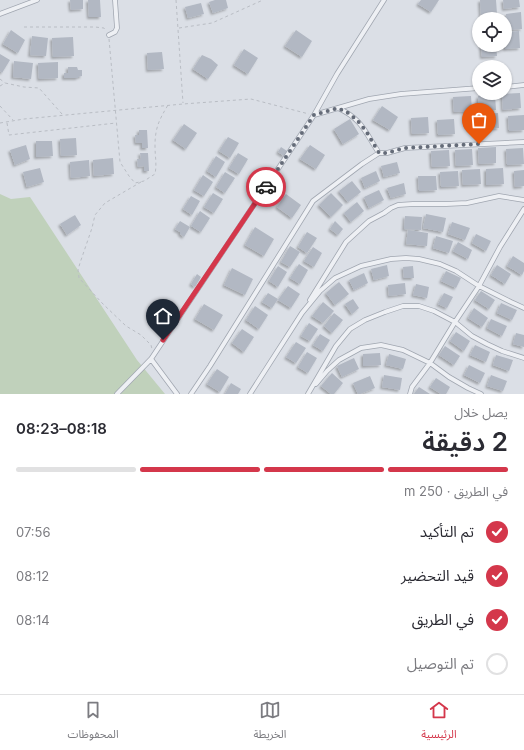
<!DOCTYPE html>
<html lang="ar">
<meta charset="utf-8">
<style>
:root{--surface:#fff;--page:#f2f2f3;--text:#2b2b33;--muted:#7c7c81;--line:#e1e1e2;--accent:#d4374b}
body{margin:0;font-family:Inter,"Noto Sans Arabic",sans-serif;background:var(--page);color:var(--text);direction:rtl;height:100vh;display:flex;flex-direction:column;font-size:15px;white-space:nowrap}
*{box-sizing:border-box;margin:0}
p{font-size:13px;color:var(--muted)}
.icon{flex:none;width:22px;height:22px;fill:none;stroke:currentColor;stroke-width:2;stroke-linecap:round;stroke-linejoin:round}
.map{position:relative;height:394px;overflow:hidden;direction:ltr}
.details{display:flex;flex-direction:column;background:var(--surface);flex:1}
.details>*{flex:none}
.buttons{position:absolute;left:472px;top:12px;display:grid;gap:8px}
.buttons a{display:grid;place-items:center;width:40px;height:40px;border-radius:50%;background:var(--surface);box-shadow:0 1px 3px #0004;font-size:20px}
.pin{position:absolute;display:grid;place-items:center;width:34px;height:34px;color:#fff;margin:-41px -17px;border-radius:50% 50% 50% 0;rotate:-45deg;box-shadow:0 0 4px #0007}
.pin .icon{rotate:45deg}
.courier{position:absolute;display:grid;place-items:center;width:40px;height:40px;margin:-20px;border:3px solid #d4374b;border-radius:50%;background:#fff;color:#222;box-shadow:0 1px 5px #0007}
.overview em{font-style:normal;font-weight:600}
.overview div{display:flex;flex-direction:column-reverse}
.overview{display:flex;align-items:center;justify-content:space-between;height:68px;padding:0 16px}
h1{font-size:26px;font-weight:600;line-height:30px}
.bar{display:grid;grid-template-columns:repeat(4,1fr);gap:6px 4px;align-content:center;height:48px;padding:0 16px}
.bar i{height:5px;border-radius:3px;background:var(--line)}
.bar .current{background:var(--accent)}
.bar p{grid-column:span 4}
ol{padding:0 16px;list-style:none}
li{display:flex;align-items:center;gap:12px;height:44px}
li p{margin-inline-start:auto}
li .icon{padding:4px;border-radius:50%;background:var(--accent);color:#fff;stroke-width:4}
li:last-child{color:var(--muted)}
li i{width:22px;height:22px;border:2px solid var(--line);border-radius:50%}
.menu{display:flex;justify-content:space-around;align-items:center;height:56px;border-top:1px solid var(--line);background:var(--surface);font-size:11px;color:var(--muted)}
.menu a{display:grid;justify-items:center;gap:2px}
.menu .current{color:var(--accent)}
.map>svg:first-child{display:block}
.green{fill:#c0d1bb}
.building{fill:#b2b8c3;filter:url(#shadow)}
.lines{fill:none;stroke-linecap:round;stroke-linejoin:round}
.minor-casing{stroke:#a0a6b0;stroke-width:5.5}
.path{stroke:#b9bdc4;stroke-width:1;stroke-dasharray:3 3;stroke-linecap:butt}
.minor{stroke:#eef0f4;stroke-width:4}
.done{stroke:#646b78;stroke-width:4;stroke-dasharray:0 7.2}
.route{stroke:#d4374b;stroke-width:5}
</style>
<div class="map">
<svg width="524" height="394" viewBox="0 0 524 394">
<defs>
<filter id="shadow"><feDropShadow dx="-2" dy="2" stdDeviation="1" flood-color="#0004"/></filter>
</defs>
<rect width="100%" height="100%" fill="#dbdfe6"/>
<path class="green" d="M0 194 11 199 30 197 137 360 165 394H0Z"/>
<path class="building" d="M70 0H83V9L71 10Z
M88 0H100L101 17H89Z
M215 0H226L228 8 213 13 209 2Z
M421 0H439L431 12 418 4Z
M480 0H496L497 14 481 16Z
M503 0H519L520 7 504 9Z
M201 3 204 14 188 18 185 7Z
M521 12 522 29 507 30 506 14Z
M11 30 25 40 18 53 3 44Z
M296 30 312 41 302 57 285 46Z
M519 31 520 48 505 49V32Z
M32 36 48 38 46 56 30 55Z
M73 37 74 56 53 57 52 38Z
M481 45H496L497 56 482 57Z
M244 49 258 58 248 74 234 65Z
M162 52 164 69 148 70 147 53Z
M0 54 10 60 2 73 0 71Z
M202 55 211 59 218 65 208 79 193 69Z
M14 61 33 63 31 79 13 77Z
M58 62V78L39 79 38 63Z
M68 67H77L78 70H82V76L78 77V78H64V73H68Z
M520 93 521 108 503 110 502 94Z
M495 95 496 110 479 111 478 96Z
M471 96 472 111 454 112 453 97Z
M382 106 398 117 390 130 373 120Z
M498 113 499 128 482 129 481 114Z
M524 115V130L509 131 508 116Z
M428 117 429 133 412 134 411 118Z
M350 119 359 134 343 144 334 129Z
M454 119 455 134 438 135 437 120Z
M184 124 197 133 186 149 173 140Z
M139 130H147L148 148H142V143H136L135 135H139Z
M228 137 239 143 230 158 219 151Z
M76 138 77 155 61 156 60 139Z
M36 141H52L53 156 36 157Z
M26 145 30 159 15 165 10 150Z
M310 145 325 155 316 169 300 159Z
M281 147 287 151 284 156 278 152Z
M496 147V163L479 164 478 148Z
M523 148 524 164 507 165 506 149Z
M472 149 473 165 456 166 455 150Z
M449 150 450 166 432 167 431 151Z
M140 153H148L149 171H144V166L138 167 137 159H141Z
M238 153 248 159 239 174 229 168Z
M216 156 225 162 216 177 207 171Z
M113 158 114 174 94 176 93 160Z
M89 160 90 176 71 178 70 162Z
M397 162 400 173 384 177 381 166Z
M40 168 44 182 27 187 23 172Z
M503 168 504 184 486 185V169Z
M480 169 481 184 463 185 462 170Z
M524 170V186L515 187 514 171Z
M376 171 380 181 365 188 361 178Z
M458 171 459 186 441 187 440 172Z
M225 172 235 178 225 193 216 187Z
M203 175 213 182 204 196 194 190Z
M418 176H436L437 190 419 191Z
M352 181 361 192 348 202 339 191Z
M404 183 406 194 391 198 387 188Z
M379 190 384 200 369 208 364 197Z
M213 193 223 199 214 213 204 207Z
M331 193 343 205 331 217 319 205Z
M286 194 301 205 292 218 277 207Z
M191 196 200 201 192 215 183 209Z
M357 202 364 211 351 222 344 213Z
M200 211 210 218 201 232 191 226Z
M426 214 446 218 443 232 423 228Z
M75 215 81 225 67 235 60 224Z
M405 216 422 217 421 230 404 229Z
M180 221 190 227 184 237 180 234V232L175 229Z
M335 221 343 229 338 235 330 229Z
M452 222 470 228 465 240 448 234Z
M255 227 274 239 264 256 245 245Z
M408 230 428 233 427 246 406 244Z
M307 232 317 238 307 253 298 247Z
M476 234 491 241 486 251 472 243Z
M436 236 453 241 449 253 433 248Z
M458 242 472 250 468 259 453 251Z
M290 246 300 252 290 267 281 262Z
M313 247 322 253 314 267 304 261Z
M513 256 524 263V271L522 275 507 266Z
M299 264 308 270 300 284 290 278Z
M387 265 389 276 374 280 371 269Z
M497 265 511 274 505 284 491 275Z
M278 266 287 272 278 287 269 281Z
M413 266 414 278H404L403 267Z
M232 268 253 279 245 295 224 285Z
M446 271 461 278 456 288 441 281Z
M364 273 368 283 354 290 349 280Z
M197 274 201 277 195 287 191 284Z
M339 282 349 294 335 305 326 293Z
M405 283 406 294 389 296 388 285Z
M416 284 429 287 427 298 413 295Z
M288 286 300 294 291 308 278 300Z
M481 291 495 300 489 309 475 300Z
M268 293 278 299 272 308 262 302Z
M444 293 453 297 447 308 438 304Z
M353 299 359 308 352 314 345 304Z
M323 302 334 311 323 323 312 316Z
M501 303 517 310 512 320 497 313Z
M204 304 223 315 214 330 195 319Z
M255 306 268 315 259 329 246 320Z
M474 308 488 318 482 327 468 318Z
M334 313 343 320 332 333 324 326Z
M491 319 507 326 502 336 487 328Z
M309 323 318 329 310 341 301 336Z
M242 329 254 337 244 352 232 343Z
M456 332 470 341 464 351 450 341Z
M516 333 524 335V347L513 344Z
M320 334 330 340 323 351 313 345Z
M296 342 306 348 296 363 286 357Z
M475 345 490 352 486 362 470 355Z
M445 346 460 356 454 365 439 355Z
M307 352 317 358 308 373 298 367Z
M380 353 381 365 363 366V354Z
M389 354 406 359 403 369 386 365Z
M496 355 513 360 509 371 493 365Z
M354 358 359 369 342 377 337 366Z
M469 365 485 373 480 383 464 375Z
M217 369 229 377 220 392 207 384Z
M332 373 343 383 334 394H331L321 386Z
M384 375 402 378 400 390 382 387Z
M491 375 507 381 503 391 487 386Z
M370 376 375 388 360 394H358L353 383Z
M436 378 450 387 446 394H441L430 387Z
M231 383 241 389 238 394H225Z
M419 387 430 394H414Z"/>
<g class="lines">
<g class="minor-casing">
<path id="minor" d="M0 14 37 0
M109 35 115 32 117 28 115 0
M505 87 524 85
M338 108C362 119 365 132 379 153
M314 115 369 99 401 94 479 88
M310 300 346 242 369 221 384 213 391 208 398 205 413 204H446L467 203 499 196 524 200
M151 359 177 394
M316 384 327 371 339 360 361 348 381 345 403 350 430 363 449 377 468 388 481 394
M117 394 151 359 314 115 337 74 384 0
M191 394 210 366 313 201 362 164 379 153H387L405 148 524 142
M250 394 302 313 320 291 335 278 361 266 391 259 406 258 419 259 440 264 456 271 479 286 511 302 524 308
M308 394 336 346 350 329 365 320 385 312 403 306H419L434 311 455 322 472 336 487 344 502 351 524 358
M410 394 412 387 430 363 455 322 479 286 500 247 524 209"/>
</g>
<path class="path" d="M176 0 183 103
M24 27H95L104 28 106 31
M179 28 212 23 263 0
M109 39 120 162 129 176 135 183 144 181 155 174C157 164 155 157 155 146 155 128 159 120 168 105
M0 79 5 83
M0 86 5 83 24 87 39 88 62 114
M0 106 13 120
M0 123 24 119 183 104 251 99 309 114
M7 123 9 135 116 123
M141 182 105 203 95 215 92 228 80 263 78 270 79 278 103 304 126 326 141 335 151 345 152 349"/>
<use href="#minor" class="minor"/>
</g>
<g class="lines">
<path class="done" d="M266 187 314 115 338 108 348 113 357 120 366 131 379 153H386L405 148 479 144"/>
<path class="route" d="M163 340 266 187"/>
</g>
</svg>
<div class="buttons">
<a><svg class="icon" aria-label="locate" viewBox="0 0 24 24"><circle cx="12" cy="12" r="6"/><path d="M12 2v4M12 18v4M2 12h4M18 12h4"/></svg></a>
<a><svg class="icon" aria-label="layers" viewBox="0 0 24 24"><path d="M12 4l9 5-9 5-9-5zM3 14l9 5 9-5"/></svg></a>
</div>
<div class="pin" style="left:479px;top:144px;background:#ea580c"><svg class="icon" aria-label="bag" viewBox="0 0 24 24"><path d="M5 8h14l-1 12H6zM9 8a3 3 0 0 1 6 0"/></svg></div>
<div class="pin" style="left:163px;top:340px;background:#1f2937"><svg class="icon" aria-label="home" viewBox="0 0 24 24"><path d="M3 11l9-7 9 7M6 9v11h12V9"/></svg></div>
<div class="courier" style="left:266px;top:187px"><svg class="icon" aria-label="car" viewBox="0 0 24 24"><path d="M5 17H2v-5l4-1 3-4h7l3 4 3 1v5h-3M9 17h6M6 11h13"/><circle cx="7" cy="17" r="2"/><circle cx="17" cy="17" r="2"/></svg></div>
</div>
<section class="details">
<div class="overview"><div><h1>2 دقيقة</h1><p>يصل خلال</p></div><em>08:18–08:23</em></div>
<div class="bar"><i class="current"></i><i class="current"></i><i class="current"></i><i></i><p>في الطريق · 250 m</p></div>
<ol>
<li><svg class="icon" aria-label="check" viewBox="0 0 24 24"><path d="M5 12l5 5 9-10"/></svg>تم التأكيد<p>07:56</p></li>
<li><svg class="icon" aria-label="check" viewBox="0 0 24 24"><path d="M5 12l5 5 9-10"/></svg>قيد التحضير<p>08:12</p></li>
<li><svg class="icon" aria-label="check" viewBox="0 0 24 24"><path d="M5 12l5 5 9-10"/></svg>في الطريق<p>08:14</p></li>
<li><i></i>تم التوصيل</li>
</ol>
</section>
<nav class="menu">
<a class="current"><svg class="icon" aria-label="home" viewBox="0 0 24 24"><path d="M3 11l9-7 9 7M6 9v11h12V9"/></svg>الرئيسية</a>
<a><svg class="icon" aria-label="map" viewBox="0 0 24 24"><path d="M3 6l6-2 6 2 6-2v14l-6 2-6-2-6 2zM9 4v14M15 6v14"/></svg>الخريطة</a>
<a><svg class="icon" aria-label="saved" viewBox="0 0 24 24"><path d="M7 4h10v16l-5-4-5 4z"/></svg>المحفوظات</a>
</nav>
